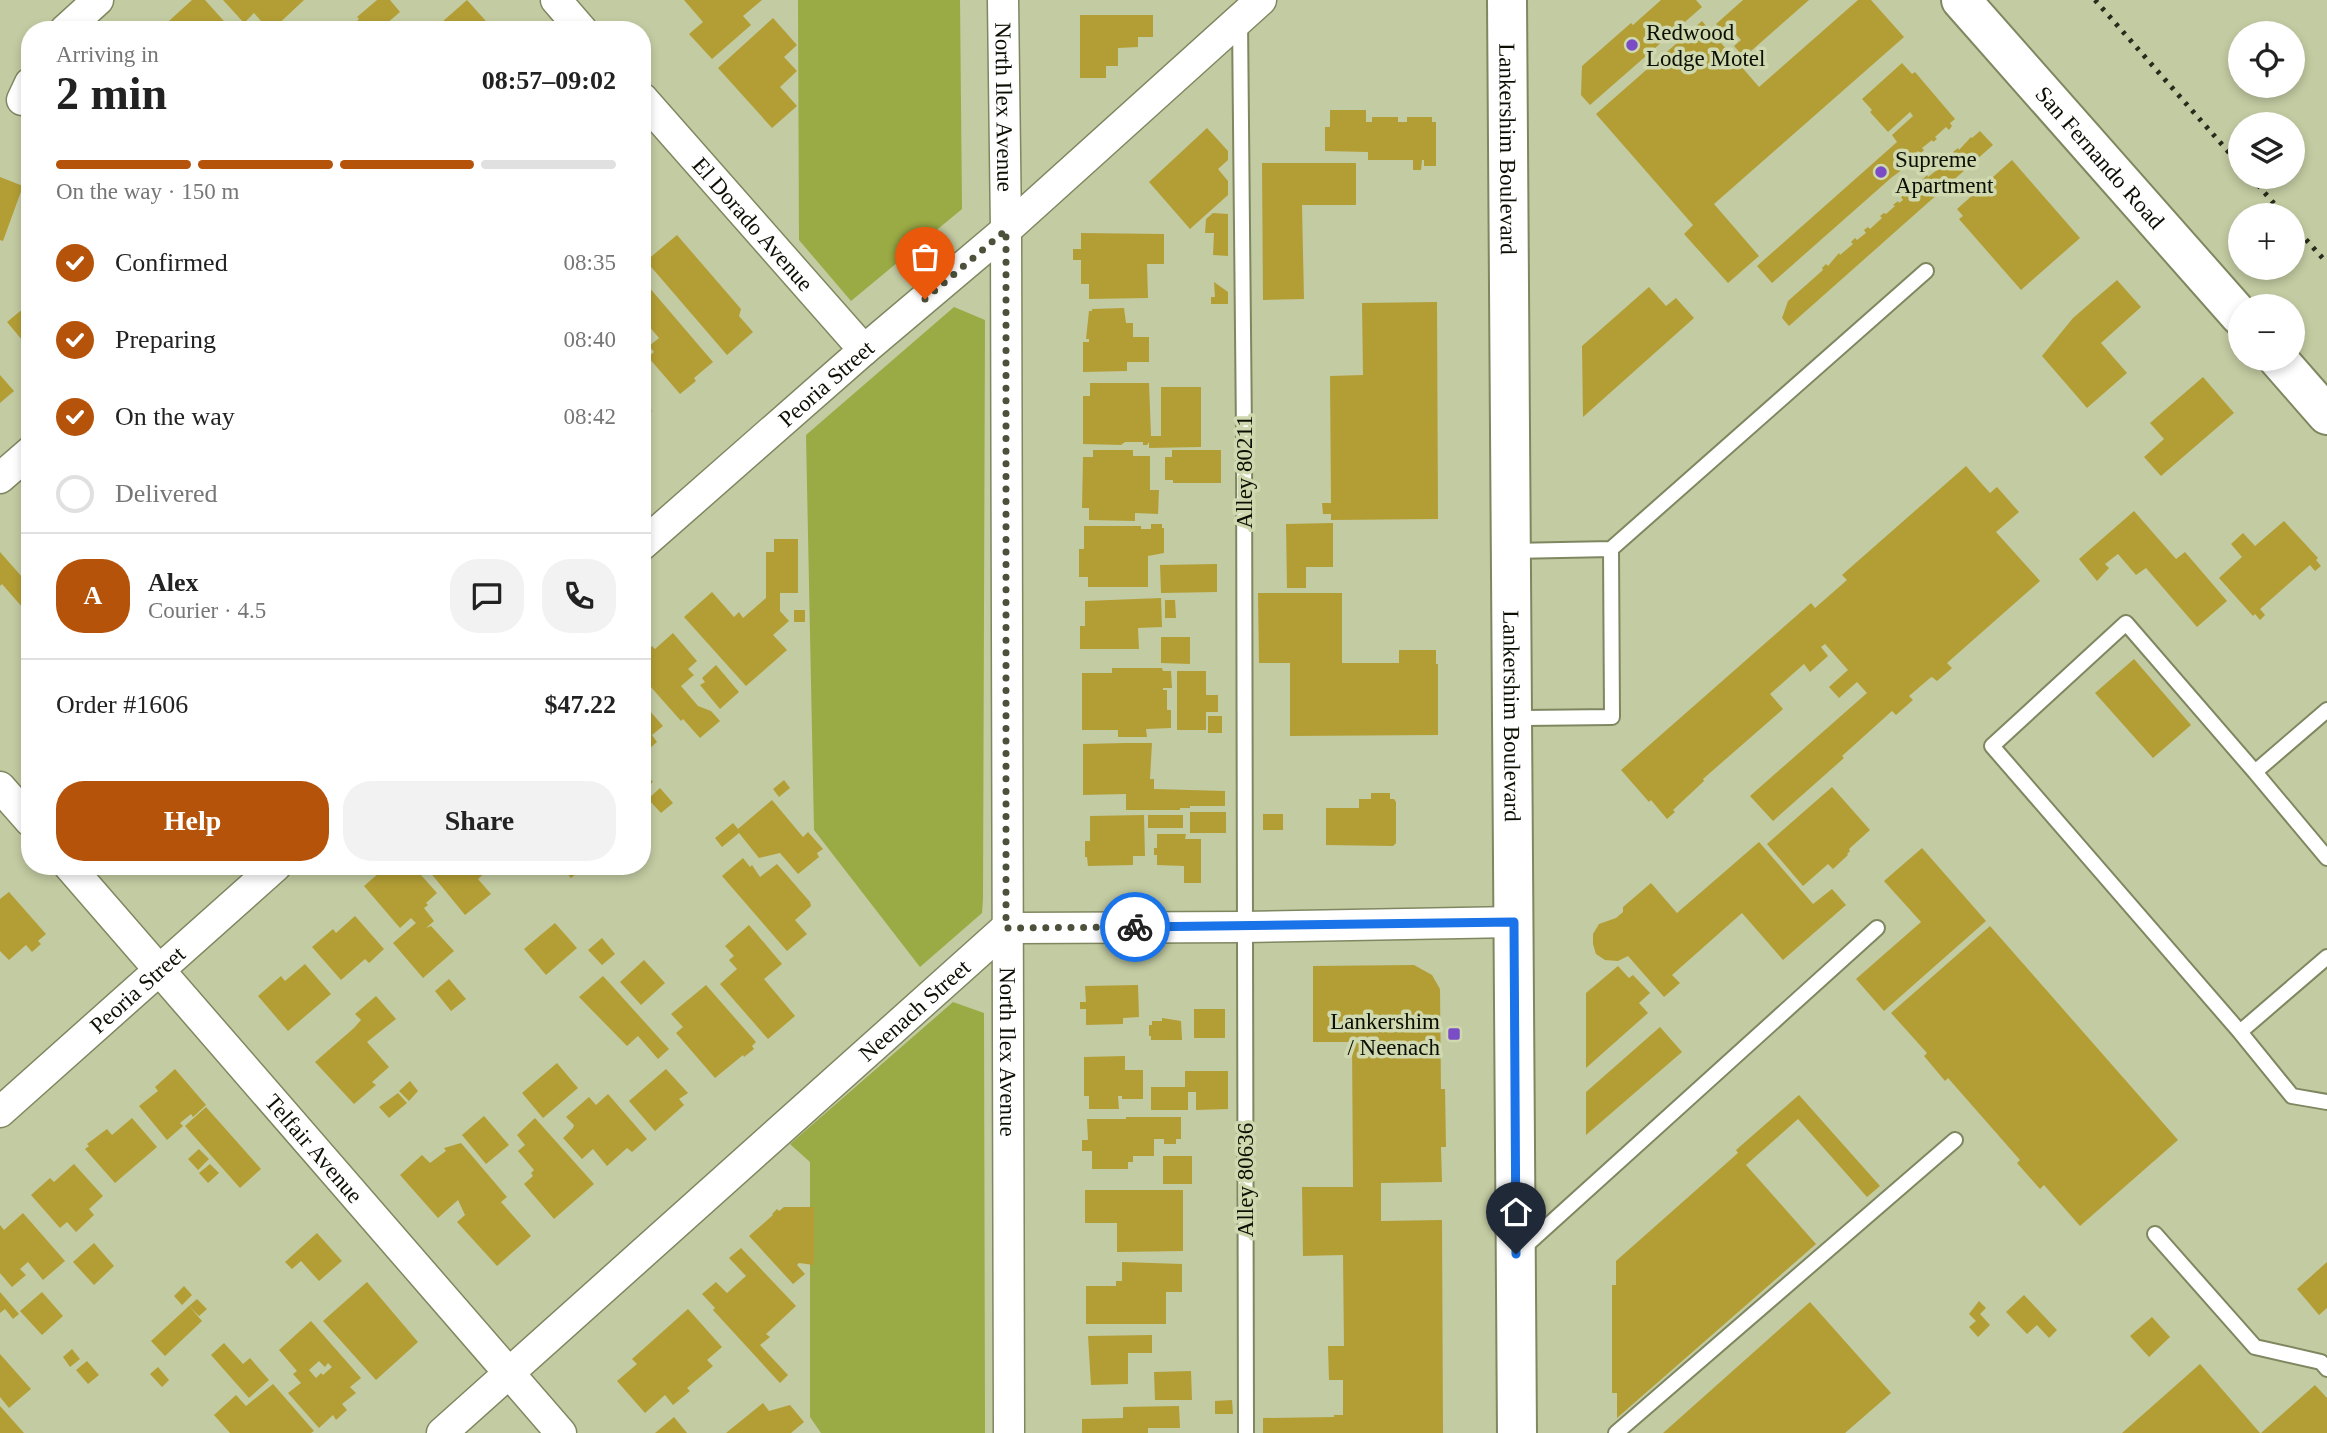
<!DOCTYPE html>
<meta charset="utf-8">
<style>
:root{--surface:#fff;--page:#f2f2f2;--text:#222;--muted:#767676;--line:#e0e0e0;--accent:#b45309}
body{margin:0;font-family:Georgia,serif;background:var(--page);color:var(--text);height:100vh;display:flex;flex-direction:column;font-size:26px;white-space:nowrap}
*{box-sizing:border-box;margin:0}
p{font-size:23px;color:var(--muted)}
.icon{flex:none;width:38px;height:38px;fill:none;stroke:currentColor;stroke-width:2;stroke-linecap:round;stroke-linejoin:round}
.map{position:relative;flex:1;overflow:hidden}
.details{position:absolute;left:21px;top:21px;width:630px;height:854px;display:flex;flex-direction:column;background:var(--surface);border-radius:28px;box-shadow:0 4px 10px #0003}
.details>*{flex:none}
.buttons{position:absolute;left:2228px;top:21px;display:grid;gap:14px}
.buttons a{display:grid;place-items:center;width:77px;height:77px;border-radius:50%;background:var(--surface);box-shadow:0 4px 10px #0003;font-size:35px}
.pin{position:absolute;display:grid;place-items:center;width:60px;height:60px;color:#fff;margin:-72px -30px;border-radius:50% 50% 50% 0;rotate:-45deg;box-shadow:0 0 7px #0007}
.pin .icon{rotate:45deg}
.courier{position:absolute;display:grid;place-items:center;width:70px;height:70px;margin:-35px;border:5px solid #1a73e8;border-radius:50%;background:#fff;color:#222;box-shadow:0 2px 9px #0007}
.headline em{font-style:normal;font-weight:700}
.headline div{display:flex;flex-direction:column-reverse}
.headline{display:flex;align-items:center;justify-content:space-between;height:119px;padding:0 35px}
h1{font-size:46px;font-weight:700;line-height:52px}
.bar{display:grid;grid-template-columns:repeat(4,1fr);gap:10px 7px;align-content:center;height:84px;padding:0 35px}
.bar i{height:9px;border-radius:5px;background:var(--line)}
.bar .on{background:var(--accent)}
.bar p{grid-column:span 4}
.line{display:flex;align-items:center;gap:18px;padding:0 35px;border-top:2px solid var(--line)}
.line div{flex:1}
.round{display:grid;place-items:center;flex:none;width:74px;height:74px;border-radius:28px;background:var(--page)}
ol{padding:0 35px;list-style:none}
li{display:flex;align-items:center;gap:21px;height:77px}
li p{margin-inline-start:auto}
li .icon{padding:7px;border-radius:50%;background:var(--accent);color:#fff;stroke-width:4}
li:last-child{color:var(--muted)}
li i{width:38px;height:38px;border:4px solid var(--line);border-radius:50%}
.cta{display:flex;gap:14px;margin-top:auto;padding:14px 35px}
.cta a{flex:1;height:80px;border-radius:28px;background:var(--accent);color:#fff;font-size:28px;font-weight:700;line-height:80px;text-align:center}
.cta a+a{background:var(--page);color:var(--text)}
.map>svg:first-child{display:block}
.green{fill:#9aaa44}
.building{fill:#b39e35;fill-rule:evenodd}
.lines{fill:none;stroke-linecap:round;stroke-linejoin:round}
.lane-casing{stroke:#7f8760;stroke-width:18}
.street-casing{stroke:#7f8760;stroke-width:33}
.primary-casing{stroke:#7f8760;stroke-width:42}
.lane{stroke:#fff;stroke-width:14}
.street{stroke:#fff;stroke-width:30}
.primary{stroke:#fff;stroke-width:38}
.rail{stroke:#272b1b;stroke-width:5;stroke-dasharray:3.5 7;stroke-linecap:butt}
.done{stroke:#4c513b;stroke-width:7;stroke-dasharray:0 12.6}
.route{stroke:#1a73e8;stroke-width:9}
.poi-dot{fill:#7a4cc5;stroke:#cfd8af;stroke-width:2.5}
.labels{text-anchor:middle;stroke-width:7;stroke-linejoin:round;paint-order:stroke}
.poi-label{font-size:23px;fill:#0c0f03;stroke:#cfd8af;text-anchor:start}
.street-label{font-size:23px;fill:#0c0f03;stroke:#cfd8af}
</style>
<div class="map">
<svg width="2327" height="1433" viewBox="0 0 2327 1433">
<rect width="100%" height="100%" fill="#c3cba2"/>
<path class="green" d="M798 0H960L962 209 851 301 799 240Z
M954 307 985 320 983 899 982 913 920 967 814 830 806 435Z
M953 1002 984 1013 985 1433H821L810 1417V1162L790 1144Z"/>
<path class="building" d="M192 0H205L232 30H159Z
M223 0H304L272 30H269L254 13 244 23Z
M377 0H390L400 12 379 30H359L354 24 359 19 357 17Z
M467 0 494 30H433Z
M684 0H762L743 16 751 25 712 59 689 34 703 22Z
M1661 0H1696L1702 7 1590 105 1581 95 1582 66 1631 23 1633 25Z
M1743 0H1809L1751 51 1749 49 1742 55 1734 46 1741 40 1731 29 1725 34 1716 24Z
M1858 0H1871L1904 37 1714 204 1759 256 1728 283 1684 234 1693 225 1596 114 1702 21 1759 87Z
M1080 15H1153V37H1138V47L1118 48V66H1106V78H1080Z
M773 18 797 45 784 57 797 71 780 87 797 106 772 128 718 68Z
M1902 63 1912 74 1915 72 1955 119 1950 123 1952 126 1949 130 1946 127 1935 137 1937 139 1933 142 1932 140 1922 148 1924 150 1921 153 1918 151 1905 164 1907 166 1891 178 1772 283 1757 266 1897 142 1892 135 1913 116 1910 112 1888 132 1870 112 1872 110 1862 99Z
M1330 110H1366V122H1372V117H1398V122H1407V117H1432V122H1436V166H1424V160H1422L1421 170H1413V160H1368V152L1325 151V127H1330Z
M1207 128 1228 151V160L1218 169 1228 181V195L1190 229 1149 182Z
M1980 131 1993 145 1789 326 1782 318 1788 301 1823 270 1822 268 1826 264 1828 266 1839 253 1840 255 1853 244 1851 242 1855 238 1857 240 1866 233 1864 230 1868 227 1870 229 1882 218 1880 216 1884 213 1886 214 1895 206 1893 205 1898 201 1899 203 1903 200 1901 197 1911 188 1913 191 1924 181 1922 180 1927 175 1928 177 1937 170 1935 167 1939 164 1941 166 1955 154 1953 152 1958 148 1959 150 1971 137 1972 138Z
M2012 160 2080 238 2021 290 1959 219 1963 216 1957 209Z
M1262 163H1356V205H1302L1304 299 1263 300Z
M0 177 23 186 3 241 0 240Z
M1213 213 1228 214V256L1213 255 1214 233H1205L1206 219Z
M1081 233 1164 234V264H1147L1148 298 1089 299V284H1081V260H1073V249H1081Z
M677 235 741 309 739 316 753 332 727 355 646 261Z
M642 279 713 362 694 378 696 381 680 394 648 357 654 352 649 346 659 338 642 318Z
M2117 280 2141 307 2101 343 2127 373 2087 408 2042 356 2073 318Z
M1214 282 1228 292V304H1211V297H1215Z
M1649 287 1666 306 1676 298 1694 318 1583 417 1582 346Z
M1437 302 1438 519 1331 520V514H1323L1322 503H1331L1330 376 1363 375 1362 303Z
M30 303V346L28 347 7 322Z
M1124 308 1126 323H1133V337H1149V362H1127V371L1083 372V342H1089V339H1086L1089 311H1092V309Z
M0 375 14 391 0 403Z
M2203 377 2234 413 2161 476 2144 457 2164 439 2150 423Z
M1090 383H1149L1151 436H1161V387H1201V447L1149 448V442L1147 445H1143V442H1125L1121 445 1083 444V396H1090Z
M642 401 652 411 645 417 647 419 644 423Z
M1093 450H1133V456H1150V490H1159L1158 514 1135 513V521L1089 520V508H1082L1083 457H1093Z
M1172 450H1221V483H1173V480H1165V457H1172Z
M1966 466 1990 493 1997 487 2019 512 1996 532 2040 581 1947 663 1952 668 1937 681 1932 677 1930 678 1909 696 1913 700 1896 715 1892 711 1842 756 1844 758 1773 821 1750 796 1867 693 1857 682 1839 698 1829 687 1848 670 1825 644 1821 647 1828 656 1810 672 1804 664 1770 694 1783 709 1703 779 1704 781 1673 810 1675 812 1667 819 1651 800 1649 802 1621 770 1811 603 1815 608 1847 580 1842 575Z
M2134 511 2176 559 2185 552 2227 601 2197 627 2146 568 2136 575 2118 554 2105 564 2109 568 2097 581 2079 559Z
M2284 521 2318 558 2316 560 2321 566 2315 571 2310 565 2260 609 2265 615 2260 620 2255 614 2253 616 2219 578 2242 557 2231 544 2243 533 2255 546Z
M1333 523V567H1306V588H1287L1286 524Z
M1151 524H1162V528H1164V553L1148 556V587H1088V577H1079V549H1084V526H1141V529H1151Z
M774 539H798V593H780V611L789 621 773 635 787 650 746 686 684 617 712 592 734 617 739 612 743 618 766 598V552H774Z
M0 552 30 586V616L2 584 0 586Z
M1217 564V592L1161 593 1160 565Z
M1258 593H1342V663H1399V650H1436V664H1438V735L1290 736V663H1259Z
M1161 598 1162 627 1138 628 1139 649H1080V626H1085V601Z
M1165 600H1175L1176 618H1165Z
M794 610H805V622H794Z
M673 633 697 661 688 669 694 675 681 686 698 706 711 711 720 721 700 738 683 719 681 721 642 677V654L652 646 655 649Z
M1161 637H1190V664L1161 663Z
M2134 659 2191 725 2153 758 2095 693Z
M716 665 739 692 720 709 700 685 705 682 702 678Z
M1112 668H1162L1163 671H1171L1172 688H1163V690H1167V710H1171V728L1146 729 1147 737H1118V730H1082V673H1112Z
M1177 671H1206V695H1218V712H1206V730H1177Z
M642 702 663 726 652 735 657 742 642 755Z
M1208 716H1222V733H1208Z
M1125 743H1152L1150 779H1154V789L1225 791V806H1190V808H1180V810H1126V794L1083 795V744Z
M642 769 653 782 642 790Z
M784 780 790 788 779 797 773 789Z
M1832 787 1870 830 1849 849 1850 851 1847 854 1848 855 1833 869 1828 864 1803 886 1767 844Z
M660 788 673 803 661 813 648 799Z
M1371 793H1390V799H1394L1396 802V843L1393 846 1326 845V808H1359V799H1371Z
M772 800 803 837 808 832 823 849 817 853 819 857 798 874 780 853 759 858 739 833 722 847 715 838 733 823 738 829Z
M1190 812H1226V833H1190Z
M1263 814H1283V830H1263Z
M1144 815 1145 856H1133V865L1088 866 1087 857H1085V841H1090V816Z
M1148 815H1183V828H1148Z
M1157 834H1186L1185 839H1201V883H1184V866L1157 865V855H1154V848H1157Z
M1759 842 1813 904 1832 889 1846 905 1783 960 1742 913 1672 975 1680 983 1664 997 1628 956 1618 961 1605 960 1596 954 1593 944V934L1599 924 1616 918 1623 912V907L1651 883 1677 913Z
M1922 848 1986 921 1884 1011 1856 979 1921 922 1884 881Z
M743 858 750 867 752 865 760 877 777 864 810 902 811 906 795 920 807 934 787 951 722 876Z
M387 866H393L399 873 407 866H413L437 893 426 903 428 905 424 908 434 921 426 928 431 926 454 951 423 978 393 943 416 923 411 918 400 928 364 886Z
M425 866H487L489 869 478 879 491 894 465 915Z
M561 866H585L571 878Z
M9 892 46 934 38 941 41 944 32 952 26 945 9 960 0 951V899Z
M355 916 384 949 369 963 365 959 341 980 312 947 333 929 336 933Z
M555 923 577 948 546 975 524 949Z
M749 925 782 964 764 979 795 1016 768 1039 720 984 737 969 729 960 734 956 725 946Z
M1990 926 2178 1140 2080 1226 2044 1185 2040 1189 2017 1163 2020 1160 1948 1078 1945 1081 1924 1056 1927 1053 1891 1013Z
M602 938 615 954 602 965 588 950Z
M644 960 665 983 641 1005 620 982Z
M305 964 331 994 288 1031 258 996 281 976 285 981Z
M1414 965 1432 975 1440 989 1441 1089H1445L1446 1147H1441L1442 1182 1381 1183V1221L1442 1220 1443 1433H1263V1418L1334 1417V1415H1343V1380H1329L1328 1346H1344L1343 1255 1303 1256 1302 1187H1353L1352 1042H1313V966Z
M1618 966 1629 978 1633 975 1650 993 1639 1003 1648 1013 1586 1068V993Z
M603 976 669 1049 658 1059 638 1036 627 1046 579 997Z
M449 979 466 999 451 1011 435 991Z
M706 985 756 1042 752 1046 754 1049 744 1057 743 1055 715 1078 676 1033 683 1027 671 1014Z
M1138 985 1139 1017 1123 1018V1024L1086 1025V1009H1080V1002H1086L1085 986Z
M376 996 396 1019 367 1042 389 1067 372 1082 376 1085 354 1104 315 1062 354 1028 361 1020 355 1014Z
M1194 1009H1225V1038H1194Z
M1162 1018 1181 1021 1182 1040H1151V1036H1149V1025H1152V1021H1162Z
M1660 1027 1682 1052 1586 1135V1092Z
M1125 1056V1070H1143V1099H1122V1096H1118L1119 1109H1089V1096H1084V1057Z
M557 1063 578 1088 543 1118 522 1093Z
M175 1069 206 1105 193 1117 191 1114 180 1123 183 1126 167 1140 139 1106 158 1091 155 1087Z
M666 1069 688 1093 679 1099 684 1105 655 1131 629 1101Z
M1185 1071H1228V1109L1196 1110V1092H1188V1110H1151V1087H1185Z
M410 1081 418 1091 409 1101 399 1091Z
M398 1093 407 1103 389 1118 379 1107Z
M608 1094 647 1139 632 1152 627 1148 607 1166 593 1149 582 1159 563 1138 573 1128 574 1125 566 1117 589 1097 596 1105Z
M1799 1095 1880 1186 1867 1197 1798 1119 1746 1165 1816 1244 1617 1418V1393H1612V1285H1616V1261L1738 1153 1736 1150Z
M206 1107 261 1169 240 1188 185 1126Z
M484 1116 509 1145 486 1164 462 1135Z
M1126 1117H1181V1139H1176V1144H1164V1139H1154V1156H1133V1162H1128V1169H1092V1151H1082V1140H1088L1087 1119H1126Z
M132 1118 157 1147 115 1183 85 1149 89 1146 87 1144 107 1129 112 1135Z
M535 1118 594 1184 554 1219 524 1184 533 1176 531 1173 534 1170 518 1151 525 1145 517 1135Z
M461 1143 507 1197 501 1202 531 1236 497 1266 457 1222 465 1215 458 1200 438 1218 400 1175 422 1155 430 1163 446 1151 444 1148Z
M199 1149 209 1159 198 1170 188 1159Z
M1163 1156H1192V1184H1163Z
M74 1164 103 1196 89 1209 94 1215 76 1232 67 1222 60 1228 31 1195 50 1178 54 1182Z
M210 1164 219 1173 208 1183 199 1173Z
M1085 1190H1183V1251L1117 1252V1223H1085Z
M784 1207H814V1265L799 1263 797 1265 805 1274 793 1284 749 1236 773 1215 772 1214 777 1209 779 1211Z
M23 1213 65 1261 43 1280 28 1262 20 1269 26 1275 12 1287 0 1273V1225L4 1230Z
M317 1233 342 1261 319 1281 301 1261 292 1269 285 1262Z
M94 1243 114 1266 94 1285 73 1262Z
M741 1248 796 1306 766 1334 770 1337 760 1345 788 1375 780 1383 713 1310 715 1308 702 1294 716 1282 727 1293 746 1276 729 1258Z
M1122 1262 1182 1264V1292H1166V1324H1086V1286H1116V1281H1122Z
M2327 1262V1308L2319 1315 2297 1289Z
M367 1282 418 1342 376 1380 323 1321Z
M184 1286 192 1295 182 1305 174 1296Z
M0 1292 19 1314 13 1319 5 1309 0 1313Z
M42 1292 63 1316 42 1335 20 1311Z
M2024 1295 2057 1330 2049 1338 2037 1325 2027 1334 2006 1312Z
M197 1299 207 1309 199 1316 189 1306Z
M1979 1301 1986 1308 1980 1314 1990 1325 1978 1337 1969 1327 1976 1321 1969 1314Z
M1810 1302 1891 1393 1845 1433H1663Z
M189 1306 202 1321 165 1356 151 1341Z
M688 1309 722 1347 707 1360 713 1366 687 1388 690 1391 673 1405 665 1395 645 1413 617 1381 637 1364 632 1359Z
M2152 1317 2170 1337 2149 1357 2130 1336Z
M311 1321 361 1378 350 1387 356 1393 342 1404 347 1410 336 1420 333 1415 319 1428 288 1393 301 1383 293 1374 297 1371 279 1350ZM319 1361 325 1367 328 1363 332 1367 323 1375 321 1373 316 1378 309 1370Z
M1152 1335V1353H1128V1384L1091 1385 1088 1336Z
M224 1343 243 1364 250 1358 269 1380 249 1398 211 1355Z
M72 1349 80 1359 70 1367 63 1357Z
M0 1354 31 1389 9 1408 0 1397Z
M87 1361 99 1375 88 1384 76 1370Z
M2200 1364 2260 1433H2122Z
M158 1367 169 1380 162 1387 150 1374Z
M1191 1371 1192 1400H1155L1154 1372Z
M273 1384 314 1431 311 1433H230L214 1415 236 1395 246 1406Z
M2315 1385 2327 1398V1433H2261Z
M1232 1400 1233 1414H1215V1401Z
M763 1403 769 1411 790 1405 804 1422 791 1433H726Z
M0 1406 24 1433H0Z
M1179 1406 1180 1428H1148V1433H1082V1419L1123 1418V1407Z
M674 1417 687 1433H655Z"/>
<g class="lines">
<g class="lane-casing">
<path id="lane" d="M1240 20 1244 434 1246 1433
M1611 549 1926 271
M1513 551 1611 549 1612 717 1513 718
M2327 710 2255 772 2126 623 1992 746 2240 1032 2327 957
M2255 772 2327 858
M2240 1032 2292 1096 2327 1102
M2155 1234 2255 1347 2321 1362 2327 1369
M1522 1249 1877 928
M1616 1433 1955 1140"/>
</g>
<g class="street-casing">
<g id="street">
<path d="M556 0 582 30"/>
<path id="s1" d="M1003 0 1006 230 1009 1433"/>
<path d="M65 30 98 0"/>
<path id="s2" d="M642 98 864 350"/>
<path d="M22 100 30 83"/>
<path d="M0 478 30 452"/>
<path id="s3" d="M642 545 864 350 1006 230 1261 0"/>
<path d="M0 787 30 821"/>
<path id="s4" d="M69 866 561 1433"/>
<path id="s5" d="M0 1112 276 866"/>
<path id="s6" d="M442 1433 1006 928 1244 927 1514 922"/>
</g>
</g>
<g class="primary-casing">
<g id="primary">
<path id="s7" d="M1507 0 1517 1433"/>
<path id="s8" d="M1961 0 2240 316"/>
<path d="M2278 359 2327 415"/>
</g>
</g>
<use href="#lane" class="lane"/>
<use href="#street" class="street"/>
<use href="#primary" class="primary"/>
<path class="rail" d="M2095 0 2240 165
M2251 177 2284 215
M2292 224 2327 263"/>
</g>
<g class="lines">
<path class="done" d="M925 299 1006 230V928L1135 927"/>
<path class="route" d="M1135 927 1514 922 1516 1254"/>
</g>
<g class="poi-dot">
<circle cx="1632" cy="45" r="7"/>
<circle cx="1881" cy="172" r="7"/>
<rect x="1447" y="1027" width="14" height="14" rx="3.5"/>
</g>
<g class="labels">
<g class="poi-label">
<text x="1646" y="40">Redwood<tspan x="1646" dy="26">Lodge Motel</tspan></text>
<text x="1895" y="167">Supreme<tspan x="1895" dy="26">Apartment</tspan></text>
<text x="1440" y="1029" text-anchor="end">Lankershim<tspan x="1440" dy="26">/ Neenach</tspan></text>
</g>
<g class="street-label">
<text dy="8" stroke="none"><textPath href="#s1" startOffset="107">North Ilex Avenue</textPath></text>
<text dy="8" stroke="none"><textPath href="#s7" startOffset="149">Lankershim Boulevard</textPath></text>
<text dy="8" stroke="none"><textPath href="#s8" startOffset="210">San Fernando Road</textPath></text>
<text dy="8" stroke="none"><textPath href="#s2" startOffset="168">El Dorado Avenue</textPath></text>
<text dy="8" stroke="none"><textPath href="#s3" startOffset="245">Peoria Street</textPath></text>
<text transform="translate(1244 472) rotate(-90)" y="8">Alley 80211</text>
<text dy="8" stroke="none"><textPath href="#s7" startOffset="716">Lankershim Boulevard</textPath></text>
<text dy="8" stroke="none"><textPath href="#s5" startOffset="184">Peoria Street</textPath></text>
<text dy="8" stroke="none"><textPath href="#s6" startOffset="634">Neenach Street</textPath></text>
<text dy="8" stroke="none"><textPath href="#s1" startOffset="1052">North Ilex Avenue</textPath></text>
<text dy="8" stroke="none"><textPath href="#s4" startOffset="374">Telfair Avenue</textPath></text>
<text transform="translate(1245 1180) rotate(-90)" y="8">Alley 80636</text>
</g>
</g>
</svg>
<div class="buttons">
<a><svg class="icon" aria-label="locate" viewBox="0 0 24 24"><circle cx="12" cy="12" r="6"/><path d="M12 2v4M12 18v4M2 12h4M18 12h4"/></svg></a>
<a><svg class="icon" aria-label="layers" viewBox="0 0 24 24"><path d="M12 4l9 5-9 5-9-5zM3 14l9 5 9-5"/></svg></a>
<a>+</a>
<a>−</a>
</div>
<div class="pin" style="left:925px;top:299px;background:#ea580c"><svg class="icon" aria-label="bag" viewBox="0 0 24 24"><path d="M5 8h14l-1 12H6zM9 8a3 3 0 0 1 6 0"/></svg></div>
<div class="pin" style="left:1516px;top:1254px;background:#1f2937"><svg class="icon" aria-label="home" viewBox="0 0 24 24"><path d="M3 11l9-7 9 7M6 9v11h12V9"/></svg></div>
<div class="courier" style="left:1135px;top:927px"><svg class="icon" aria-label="bike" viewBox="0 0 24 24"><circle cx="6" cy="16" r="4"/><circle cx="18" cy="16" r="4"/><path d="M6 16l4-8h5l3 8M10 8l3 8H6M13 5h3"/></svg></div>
<section class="details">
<div class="headline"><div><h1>2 min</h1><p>Arriving in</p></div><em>08:57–09:02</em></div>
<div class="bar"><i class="on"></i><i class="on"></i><i class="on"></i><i></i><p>On the way · 150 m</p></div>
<ol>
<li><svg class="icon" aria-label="check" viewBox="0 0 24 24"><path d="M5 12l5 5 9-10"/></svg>Confirmed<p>08:35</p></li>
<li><svg class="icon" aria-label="check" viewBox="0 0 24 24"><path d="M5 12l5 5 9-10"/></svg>Preparing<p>08:40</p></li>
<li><svg class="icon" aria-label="check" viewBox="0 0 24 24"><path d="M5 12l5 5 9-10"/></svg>On the way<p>08:42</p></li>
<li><i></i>Delivered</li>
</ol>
<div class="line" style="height:126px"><b class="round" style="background:var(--accent);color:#fff">A</b><div><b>Alex</b><p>Courier · 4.5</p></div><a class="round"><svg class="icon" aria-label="chat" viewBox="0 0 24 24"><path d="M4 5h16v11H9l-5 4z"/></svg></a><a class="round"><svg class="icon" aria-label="phone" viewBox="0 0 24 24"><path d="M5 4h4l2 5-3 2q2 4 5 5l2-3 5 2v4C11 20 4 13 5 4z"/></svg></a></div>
<div class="line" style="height:91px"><div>Order #1606</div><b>$47.22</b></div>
<div class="cta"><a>Help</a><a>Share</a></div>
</section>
</div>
